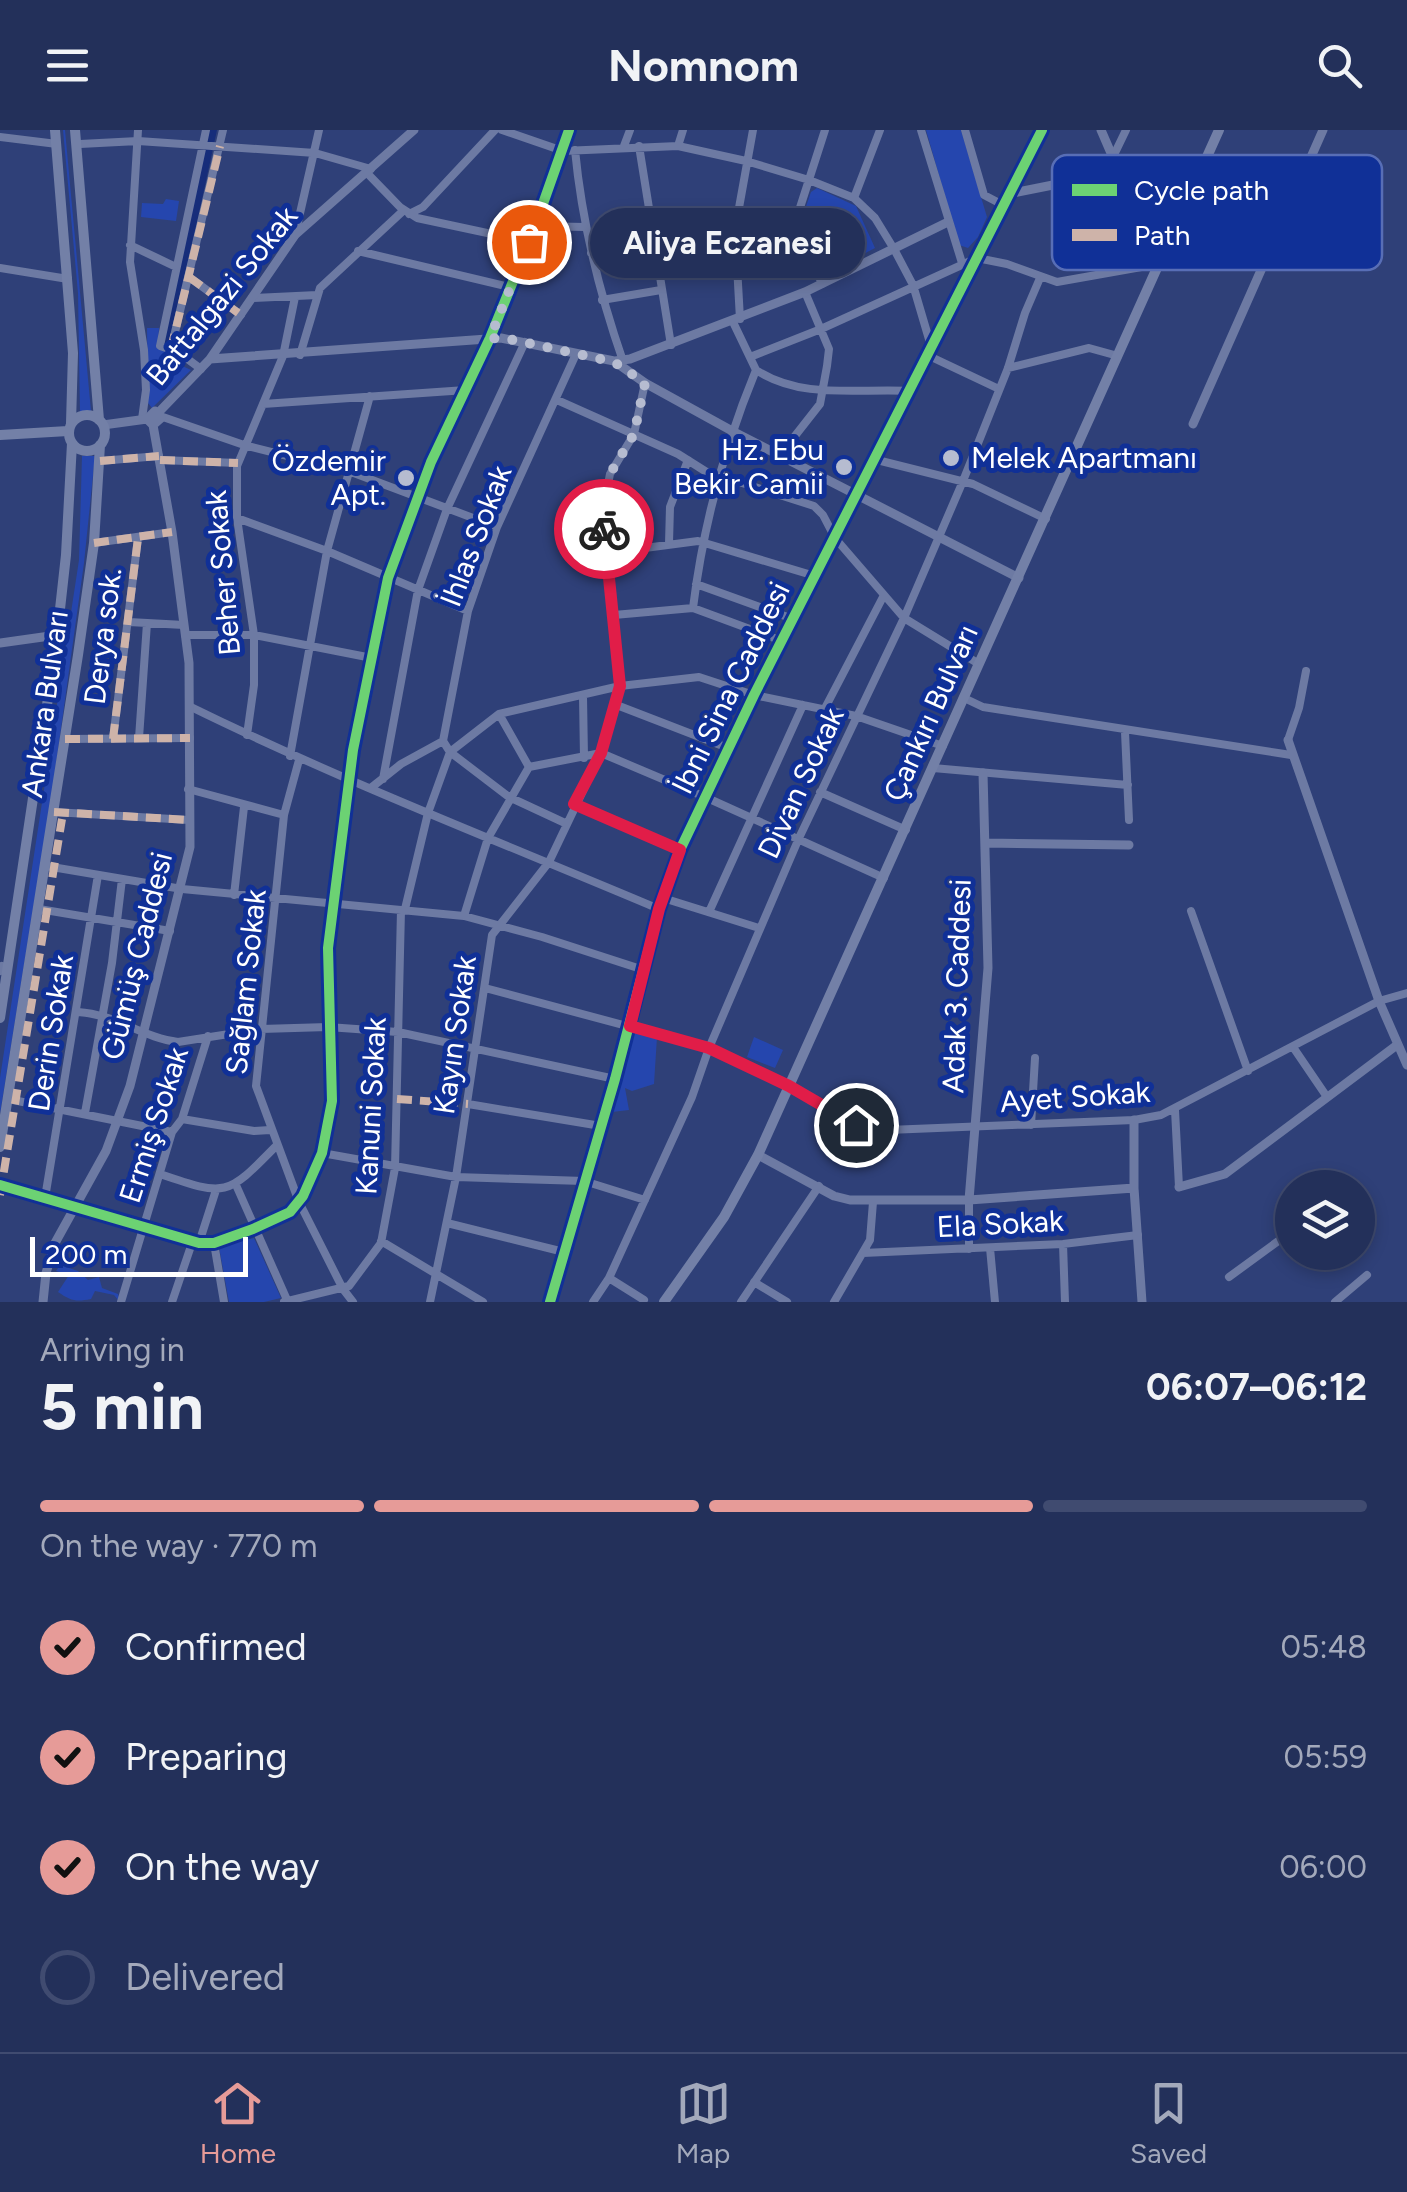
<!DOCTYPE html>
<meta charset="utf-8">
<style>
:root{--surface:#23305a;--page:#2f3c63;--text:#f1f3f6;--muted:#a3a9bb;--line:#404b70;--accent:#e69b98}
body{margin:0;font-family:Figtree,sans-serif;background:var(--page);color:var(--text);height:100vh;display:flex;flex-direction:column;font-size:38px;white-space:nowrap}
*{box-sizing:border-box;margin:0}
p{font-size:32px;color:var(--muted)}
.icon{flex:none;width:55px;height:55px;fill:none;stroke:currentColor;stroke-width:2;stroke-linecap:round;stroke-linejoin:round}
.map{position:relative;height:1172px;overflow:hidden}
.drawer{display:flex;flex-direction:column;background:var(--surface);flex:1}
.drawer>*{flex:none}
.buttons{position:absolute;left:1275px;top:1040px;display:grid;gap:20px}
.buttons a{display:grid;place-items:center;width:100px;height:100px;border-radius:50%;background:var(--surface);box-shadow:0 5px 15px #0003,0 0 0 2px var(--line);font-size:50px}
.scale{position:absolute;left:30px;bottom:25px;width:218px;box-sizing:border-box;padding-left:10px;border:5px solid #fff;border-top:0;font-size:28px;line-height:35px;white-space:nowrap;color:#fff;-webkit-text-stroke:8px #103097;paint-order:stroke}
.pin{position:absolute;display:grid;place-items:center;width:85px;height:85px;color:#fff;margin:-42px;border:5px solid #fff;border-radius:50%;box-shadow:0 2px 10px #0007}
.courier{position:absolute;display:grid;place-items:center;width:100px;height:100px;margin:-50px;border:8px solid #e11d48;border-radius:50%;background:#fff;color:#222;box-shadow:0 2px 12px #0007}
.bubble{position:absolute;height:70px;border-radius:35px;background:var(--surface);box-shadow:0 5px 15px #0003,0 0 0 2px var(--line);font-size:32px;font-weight:700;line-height:70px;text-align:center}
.summary em{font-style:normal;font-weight:700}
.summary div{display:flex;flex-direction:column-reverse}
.summary{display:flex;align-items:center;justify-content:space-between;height:170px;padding:0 40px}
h1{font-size:65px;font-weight:700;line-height:75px}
.bar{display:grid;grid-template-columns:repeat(4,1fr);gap:15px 10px;align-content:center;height:120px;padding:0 40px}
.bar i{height:12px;border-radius:8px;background:var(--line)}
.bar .selected{background:var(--accent)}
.bar p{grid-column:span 4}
ol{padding:0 40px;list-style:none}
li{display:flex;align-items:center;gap:30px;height:110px}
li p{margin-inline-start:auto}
li .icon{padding:10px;border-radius:50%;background:var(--accent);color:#111;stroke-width:4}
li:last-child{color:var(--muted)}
li i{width:55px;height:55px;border:5px solid var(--line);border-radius:50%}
header{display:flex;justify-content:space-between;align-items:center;height:130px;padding:0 40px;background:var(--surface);font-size:45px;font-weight:700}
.dock{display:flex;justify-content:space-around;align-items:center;height:140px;border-top:2px solid var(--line);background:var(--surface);font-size:28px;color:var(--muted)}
.dock a{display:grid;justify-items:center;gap:5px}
.dock .selected{color:var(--accent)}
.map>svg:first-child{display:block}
.green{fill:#2546ae}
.water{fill:#162d7a}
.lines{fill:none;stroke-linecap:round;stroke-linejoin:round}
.minor{stroke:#6d7aa3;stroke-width:8}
.tertiary{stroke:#6d7aa3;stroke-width:9}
.secondary{stroke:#7380a7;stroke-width:10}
.quiet{stroke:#ceb3a9;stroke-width:8;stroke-dasharray:15 8;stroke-linecap:butt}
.cycleway-casing{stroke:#103097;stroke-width:16}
.cycleway{stroke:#6cd273;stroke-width:10}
.done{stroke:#b6bcd0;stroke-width:10;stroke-dasharray:0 18}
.route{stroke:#e11d48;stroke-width:12}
.poi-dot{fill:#b6bcd0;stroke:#103097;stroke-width:4}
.labels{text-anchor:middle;stroke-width:10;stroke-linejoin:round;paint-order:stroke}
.street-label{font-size:30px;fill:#fff;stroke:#103097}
.poi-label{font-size:30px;fill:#fff;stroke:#103097;text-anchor:end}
.key{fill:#103097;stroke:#586eb6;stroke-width:2.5}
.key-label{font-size:28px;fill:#fff}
</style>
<header><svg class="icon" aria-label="menu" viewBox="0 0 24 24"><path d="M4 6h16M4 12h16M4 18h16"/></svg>Nomnom<svg class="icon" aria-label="search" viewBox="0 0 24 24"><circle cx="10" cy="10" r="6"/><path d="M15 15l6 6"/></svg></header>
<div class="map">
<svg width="1407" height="1172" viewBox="0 0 1407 1172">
<rect width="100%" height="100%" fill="#2f4078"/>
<path class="green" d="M63 0H65L91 281 80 282 78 163Z
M926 0H961L987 87 978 107 968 118 959 115Z
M817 58 856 76 875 118 823 145 801 91 811 62Z
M166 69 179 71 176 91 141 87 142 73 163 74Z
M147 198H159L158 217 171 221 176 233 191 240 152 278 148 273Z
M82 326H95L84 433 53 656 0 984V948L79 430Z
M635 901 657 907 654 954 632 961 625 958 629 980 612 982Z
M754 907 783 920 775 938 747 927Z
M254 1108 281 1168 264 1172H229L219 1117Z
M60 1135 78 1141 88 1150 99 1147 102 1158 118 1164 120 1172 114 1165 95 1161 91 1169C76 1172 71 1171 58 1162L69 1145 56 1141Z"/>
<path class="water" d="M209 0H217L170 217 163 215Z"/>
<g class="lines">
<path class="minor" d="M138 0 130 132 144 220 146 260 142 289
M502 0 563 21 678 16 746 31 809 50 854 68 875 88 894 119 913 155 931 216
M921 0 962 133
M965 0 984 65 1003 75
M0 7 57 14
M80 14 138 11 315 23 371 39
M624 16 630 0
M639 16 671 215
M678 16 683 0
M575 20C582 93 599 162 623 231
M1112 29 1126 0
M367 43 400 77 417 88 529 112
M854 68 880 0
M409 84 423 77 495 0
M535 96 585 97
M295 105 319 0
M130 115 176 137
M358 121 510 157
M591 123 796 90
M0 138 68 149
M189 147 241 185
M822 154 796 90 825 0
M252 168 317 165
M602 170 661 160
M740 189 735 100 753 0
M171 219 223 0
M300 225 320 158 404 80
M927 225 999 259
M750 227 821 199 977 128 1007 134 1057 152 1147 136 1161 129
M1008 238 1089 218 1118 226
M201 239 178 222 160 216 206 0
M756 240C802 270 858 258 910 261
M557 270 678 324 705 341 814 376 823 385 835 408 904 488 979 534
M263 274 466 260
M160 286 244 315 351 342 497 397
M780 325 820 274 827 236 829 219 805 162
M160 330 238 333
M877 330 973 354 1046 389
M100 331 159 326
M237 388 327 421 468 481
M94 413 172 402
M669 413 670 377 688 330
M607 423 698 411 815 446
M696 454 793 489
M693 478C703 397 725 315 756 240L733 192
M614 485 693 478 782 511
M129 492 184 495
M185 505H254L372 528
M583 566 584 628
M964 568 983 577 1291 625
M614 574 728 618
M191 577C344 652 503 713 659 779
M824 580 884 465
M499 584 529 637
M1125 602 1129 690
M247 605 254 555V505L237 388V336L283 226 295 167
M139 608 147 493
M65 609 190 608
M113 609 138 408
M1288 610 1299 578 1306 541
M443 611 468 481 497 397 576 224
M290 626 327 421 370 266
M299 630 284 685 256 956 299 1072 343 1159 353 1172
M933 638 1128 655
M383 649 418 460 447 379 525 212
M372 657 401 634 443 611 450 622 499 584 620 556 699 547 754 565 856 586 943 616
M188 659 284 685
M820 662 906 700
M575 674 680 720
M54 682 189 690
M46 736 182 759 464 786 542 807 644 840
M234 765 244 677
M663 768 759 798
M39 779 170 801
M405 779 428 683 450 622 509 667 565 693
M1191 781 1248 941
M709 782 803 575
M464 786 488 708 529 637 601 623 705 667 884 748
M0 841 2 836
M485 858 709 918 789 956 855 995 888 1000 1134 990 1161 985 1379 871 1407 863
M78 882C115 884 143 908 178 912L261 899 328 897 398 902 615 949
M1293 917 1327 967
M8 969 172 1002
M468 974 601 996
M1175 980 1179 1057
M85 983 112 833 122 749
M182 989 254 1001 270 1000
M1031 995 1035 928
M322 1023 456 1047 584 1051 645 1070
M160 1044C227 1067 227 1066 276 1016
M236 1055 288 1172
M45 1068 98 745
M969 1070V1119
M447 1093 564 1122
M381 1111 483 1172
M199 1113 216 1060
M214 1113 224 1172
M1063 1114 1065 1172
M990 1118 995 1172
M863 1123 1063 1114 1138 1105
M1229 1147 1292 1101
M609 1148 644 1170
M754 1152 787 1172
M121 1172 172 1002 182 989 208 906
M172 1172 192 1113
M284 1172 349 1156 381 1113 395 1038 401 780
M430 1172 456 1047 492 805 549 732 601 623 620 556 602 384 610 344 634 304 645 253
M593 1172 609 1148 692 967 709 918 799 708 904 488 963 351 1008 238 1025 183 1040 148
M741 1172 819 1056
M834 1172 870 1110 873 1072
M1335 1172 1367 1145"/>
<path class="tertiary" d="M1101 0 1152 118 1161 129
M1008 64 1118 42
M210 229 501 208 614 231 645 253 734 302 1019 448
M615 231 630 229 805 162 948 92
M158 283 210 229 295 105 414 0
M1193 294 1323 0
M103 295 147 289
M0 513 57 505
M1288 610 1379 871 1407 935
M986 713 1129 715
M1134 990V1058L1142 1172
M758 1025 834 1066 850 1070H969L1134 1058
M0 1055 199 1113H214L253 1099 290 1082 303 1066 322 1023 332 971 328 818 353 620 388 448 431 332 490 208 533 102 569 0
M1179 1057 1225 1044 1397 915
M969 1070 988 838 983 643
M43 1172 46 1143 55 1113 106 1021 130 956 190 717 189 533 172 402 153 295 147 289 155 281 161 288 153 295
M550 1172 615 949 659 779 680 720 754 565 1042 0"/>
<path class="secondary" d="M55 0 73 223 71 293
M75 0 99 290
M69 303a18 18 0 1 1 36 0a18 18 0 1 1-36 0Z
M0 305 68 301
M0 888 56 515 66 425 72 313
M0 1017 78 525 94 413 100 315
M664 1172 724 1087 758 1025 1219 0"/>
<path class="quiet" d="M189 147 241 185
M171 219 220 16
M160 330 238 333
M100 331 159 326
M94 413 172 402
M65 609 190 608
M113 609 138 408
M54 682 189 690
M397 969 468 974
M0 1065 62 689"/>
<g class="cycleway-casing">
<path id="cycleway" d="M0 1055 199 1113H214L253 1099 290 1082 303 1066 322 1023 332 971 328 818 353 620 388 448 431 332 490 208 533 102 569 0
M550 1172 615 949 659 779 680 720 754 565 1042 0"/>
</g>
<use href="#cycleway" class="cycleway"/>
</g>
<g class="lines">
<path class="done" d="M529 112 490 208 514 210 614 232 645 253 634 304 610 344 602 384 604 399"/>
<path class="route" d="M604 399 620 556 601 623 574 674 680 720 659 779 630 896 709 918 789 956 856 995"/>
</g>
<g class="poi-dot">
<circle cx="951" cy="328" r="10"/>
<circle cx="844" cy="337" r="10"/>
<circle cx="406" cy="348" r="10"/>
</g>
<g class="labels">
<g class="street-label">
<text transform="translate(222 166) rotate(-51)" y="10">Battalgazi Sokak</text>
<text transform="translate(476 406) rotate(-69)" y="10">İhlas Sokak</text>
<text transform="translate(223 443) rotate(-95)" y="10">Beher Sokak</text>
<text transform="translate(103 506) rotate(-83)" y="10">Derya sok.</text>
<text transform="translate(731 558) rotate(-64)" y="10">İbni Sina Caddesi</text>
<text transform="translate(45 574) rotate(-82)" y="10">Ankara Bulvarı</text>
<text transform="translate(931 583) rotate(-66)" y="10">Çankırı Bulvarı</text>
<text transform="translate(801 653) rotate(-65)" y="10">Divan Sokak</text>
<text transform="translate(137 826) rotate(-76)" y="10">Gümüş Caddesi</text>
<text transform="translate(246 852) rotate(-84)" y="10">Sağlam Sokak</text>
<text transform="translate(957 856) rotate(-88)" y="10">Adak 3. Caddesi</text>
<text transform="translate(51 903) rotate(-81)" y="10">Derin Sokak</text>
<text transform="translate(455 905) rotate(-82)" y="10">Kayın Sokak</text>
<text transform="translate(1075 967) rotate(-4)" y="10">Ayet Sokak</text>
<text transform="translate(371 976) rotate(-87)" y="10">Kanuni Sokak</text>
<text transform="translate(154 995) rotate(-72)" y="10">Ermiş Sokak</text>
<text transform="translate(1000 1094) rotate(-3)" y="10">Ela Sokak</text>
</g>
<g class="poi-label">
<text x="824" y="330">Hz. Ebu<tspan x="824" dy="34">Bekir Camii</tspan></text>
<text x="971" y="338" text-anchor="start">Melek Apartmanı</text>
<text x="386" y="341">Özdemir<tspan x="386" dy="34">Apt.</tspan></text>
</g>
</g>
<rect x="1052" y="25" width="330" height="115" rx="15" class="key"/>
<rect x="1072" y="54" width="45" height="12" fill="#6cd273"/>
<rect x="1072" y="99" width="45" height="12" fill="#ceb3a9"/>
<g class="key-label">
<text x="1134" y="70">Cycle path</text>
<text x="1134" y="115">Path</text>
</g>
</svg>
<div class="buttons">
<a><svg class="icon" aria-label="layers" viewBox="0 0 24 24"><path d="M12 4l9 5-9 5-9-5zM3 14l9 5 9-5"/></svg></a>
</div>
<div class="scale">200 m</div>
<div class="pin" style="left:529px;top:112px;background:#ea580c"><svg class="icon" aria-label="bag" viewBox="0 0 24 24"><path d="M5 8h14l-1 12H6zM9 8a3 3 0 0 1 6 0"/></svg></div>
<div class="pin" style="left:856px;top:995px;background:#1f2937"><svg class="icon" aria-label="home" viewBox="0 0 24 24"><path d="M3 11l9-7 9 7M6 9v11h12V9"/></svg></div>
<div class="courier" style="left:604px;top:399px"><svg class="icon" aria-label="bike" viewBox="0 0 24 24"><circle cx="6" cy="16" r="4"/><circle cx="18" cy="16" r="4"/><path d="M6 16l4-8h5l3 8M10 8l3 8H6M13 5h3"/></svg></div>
<div class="bubble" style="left:590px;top:78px;width:275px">Aliya Eczanesi</div>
</div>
<section class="drawer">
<div class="summary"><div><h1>5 min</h1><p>Arriving in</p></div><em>06:07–06:12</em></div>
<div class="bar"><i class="selected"></i><i class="selected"></i><i class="selected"></i><i></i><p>On the way · 770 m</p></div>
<ol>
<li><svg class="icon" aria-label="check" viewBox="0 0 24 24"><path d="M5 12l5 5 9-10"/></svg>Confirmed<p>05:48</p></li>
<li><svg class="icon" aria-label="check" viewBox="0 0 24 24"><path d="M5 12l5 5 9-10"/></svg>Preparing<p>05:59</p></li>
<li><svg class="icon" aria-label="check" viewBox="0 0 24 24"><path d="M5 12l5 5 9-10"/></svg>On the way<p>06:00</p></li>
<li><i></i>Delivered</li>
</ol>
</section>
<nav class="dock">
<a class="selected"><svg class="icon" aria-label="home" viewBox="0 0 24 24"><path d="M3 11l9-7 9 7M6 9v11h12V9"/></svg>Home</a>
<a><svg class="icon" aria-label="map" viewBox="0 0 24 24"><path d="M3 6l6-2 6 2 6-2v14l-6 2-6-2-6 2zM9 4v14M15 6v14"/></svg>Map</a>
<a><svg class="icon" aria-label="saved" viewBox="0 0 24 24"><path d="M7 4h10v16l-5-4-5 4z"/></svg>Saved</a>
</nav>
